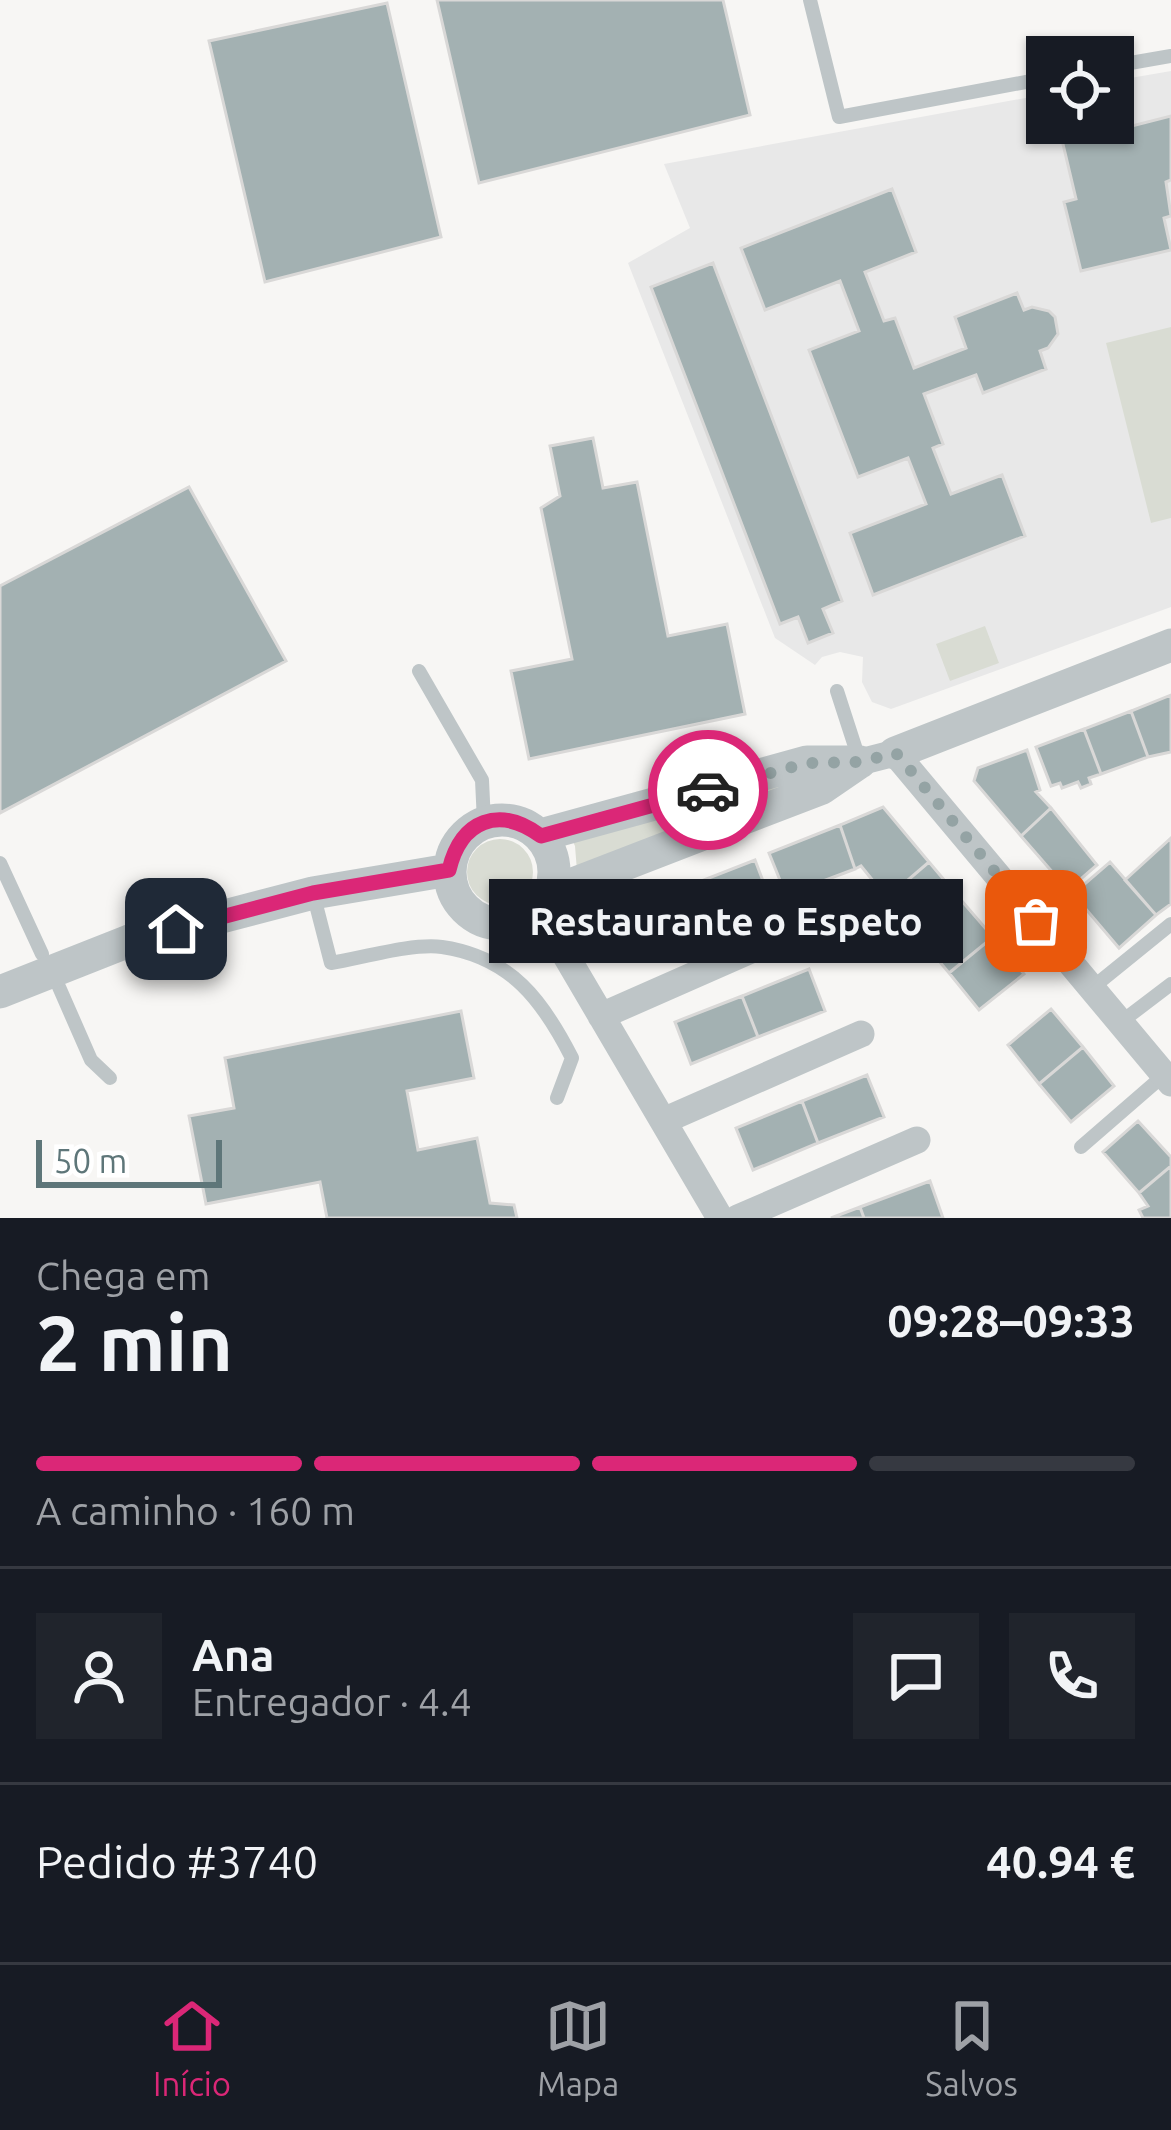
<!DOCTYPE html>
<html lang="pt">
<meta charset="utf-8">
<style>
:root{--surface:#171b24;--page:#20242c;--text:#f1f3f6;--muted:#9ea1a6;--line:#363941;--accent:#db2777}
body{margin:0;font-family:Ubuntu,sans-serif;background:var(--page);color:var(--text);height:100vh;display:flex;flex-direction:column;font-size:45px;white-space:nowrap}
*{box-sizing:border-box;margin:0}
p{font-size:39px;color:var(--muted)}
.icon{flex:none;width:66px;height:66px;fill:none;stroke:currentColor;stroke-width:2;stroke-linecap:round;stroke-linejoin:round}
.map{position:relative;height:1218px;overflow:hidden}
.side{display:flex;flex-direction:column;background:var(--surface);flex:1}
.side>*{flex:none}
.controls{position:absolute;left:1026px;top:36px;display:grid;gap:24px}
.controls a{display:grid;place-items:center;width:108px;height:108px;border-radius:0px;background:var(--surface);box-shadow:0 3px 9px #0004;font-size:60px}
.scale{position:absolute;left:36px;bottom:30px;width:186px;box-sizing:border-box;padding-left:12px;border:6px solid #5e7679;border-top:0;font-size:33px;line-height:42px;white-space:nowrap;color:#5e7679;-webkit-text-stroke:9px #fff;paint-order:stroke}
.pin{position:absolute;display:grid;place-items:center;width:102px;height:102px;color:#fff;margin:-51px;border-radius:24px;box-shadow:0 6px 18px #0006}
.courier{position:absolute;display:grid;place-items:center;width:120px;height:120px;margin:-60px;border:9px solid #db2777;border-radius:50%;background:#fff;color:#222;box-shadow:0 3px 15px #0007}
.bubble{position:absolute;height:84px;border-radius:0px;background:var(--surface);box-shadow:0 3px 9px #0004;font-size:39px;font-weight:700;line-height:84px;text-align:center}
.head em{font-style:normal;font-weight:700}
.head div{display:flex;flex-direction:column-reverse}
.head{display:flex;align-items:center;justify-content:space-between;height:204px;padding:0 36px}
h1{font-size:78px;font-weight:700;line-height:90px}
.bar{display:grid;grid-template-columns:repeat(4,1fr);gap:18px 12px;align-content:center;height:144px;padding:0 36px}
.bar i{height:15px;border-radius:9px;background:var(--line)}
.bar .on{background:var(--accent)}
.bar p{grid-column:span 4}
.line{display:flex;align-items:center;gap:30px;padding:0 36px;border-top:3px solid var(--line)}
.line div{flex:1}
.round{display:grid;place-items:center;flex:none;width:126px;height:126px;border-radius:0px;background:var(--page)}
.dock{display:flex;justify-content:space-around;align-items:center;height:168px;border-top:3px solid var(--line);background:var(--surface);font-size:33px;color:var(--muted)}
.dock a{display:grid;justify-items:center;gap:6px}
.dock .on{color:var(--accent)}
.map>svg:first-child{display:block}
.built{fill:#e8e8e8}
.green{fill:#d9dcd3}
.building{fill:#a3b1b2;stroke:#d9d8d7;stroke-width:3}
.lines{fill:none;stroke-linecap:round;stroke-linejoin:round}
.service{stroke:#bec5c7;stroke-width:14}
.minor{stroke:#bec5c7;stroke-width:27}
.tertiary{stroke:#bec5c7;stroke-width:33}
.done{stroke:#94a3a4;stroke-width:12;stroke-dasharray:0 21.6}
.route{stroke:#db2777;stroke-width:15}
</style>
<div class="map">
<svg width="1171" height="1218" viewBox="0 0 1171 1218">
<rect width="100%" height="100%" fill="#f7f6f4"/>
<path class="built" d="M1171 71V607L891 709 872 702 862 682 863 657 840 652 822 657 815 665 775 638 628 263 690 228 664 164 1047 94V123H1113V81Z"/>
<path class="green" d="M1171 327V518L1151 523 1106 343Z
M985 626 999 663 950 681 936 644Z
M818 774 577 871 575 846 569 833Z
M467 872a33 33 0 1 1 66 0a33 33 0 1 1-66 0Z"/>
<path class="building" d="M437 0H723L750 115 479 183Z
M387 3 441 237 265 282 209 41Z
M1127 105 1132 126 1171 116V180L1166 182 1171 216 1164 218 1171 250 1081 271 1064 202 1076 199 1058 123H1113V108Z
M892 189 916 252 865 272 884 321 895 318 914 368 966 348 955 317 1017 293 1024 310 1032 307 1049 311 1055 317 1058 334 1048 348 1040 351 1046 369 983 393 976 375 924 394 943 444 933 448 951 494 1002 475 1025 536 873 595 850 533 926 504 908 458 858 477 809 350 859 331 840 281 765 310 741 248Z
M713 263 842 601 823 609 833 633 808 643 798 617 780 624 651 287Z
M593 438 603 488 637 482 668 636 727 624 745 714 529 759 511 671 572 659 541 508 560 496 550 446Z
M189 487 286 661 0 813V586Z
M1171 695V752L1148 757 1131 711Z
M1131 711 1148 757 1101 774 1084 729Z
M1084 729 1101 774 1089 778 1091 784 1081 788 1078 782 1062 788 1060 783 1051 786 1036 747Z
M1027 750 1040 790 1036 792 1051 808 1021 836 974 781 978 768Z
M883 807 929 862 887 898 861 866 855 869 840 825Z
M1051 808 1097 865 1068 890 1021 836Z
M840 825 855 869 786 895 769 853Z
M1171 838V904L1156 915 1125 880Z
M755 860 771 902 699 930 683 888Z
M929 862 961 900 918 936 887 898Z
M1110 862 1156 915 1119 948 1073 894Z
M683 888 699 930 632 956 616 913Z
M961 900 993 937 949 973 918 936Z
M993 937 1024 974 979 1010 949 973Z
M809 969 825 1011 758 1037 742 996Z
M742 996 758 1037 691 1064 675 1022Z
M1051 1009 1083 1047 1039 1084 1008 1045Z
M461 1011 474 1078 407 1091 418 1150 477 1138 490 1203 514 1205 517 1218H327L320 1182 206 1204 189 1116 234 1108 225 1058Z
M1083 1047 1114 1086 1071 1122 1039 1084Z
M867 1075 884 1117 818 1143 802 1101Z
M802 1101 818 1143 753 1170 736 1128Z
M1138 1121 1171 1157V1166L1139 1193 1103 1152Z
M1171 1166V1218H1143L1139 1210 1148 1206 1139 1193Z
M930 1181 943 1218H864L860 1207Z
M860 1207 864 1218H831Z"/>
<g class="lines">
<path class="service" d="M810 0 839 117 1047 78
M1113 66 1171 56
M419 671 482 780 484 822
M837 691 860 762
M0 863 42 954
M313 893 331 963C362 958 412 943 442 947 511 957 543 1001 572 1058L557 1098
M59 987 91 1060 110 1078
M1092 988 1171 924
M1121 1022 1171 984
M1081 1147 1164 1075"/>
<path class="minor" d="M860 762 895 753 1171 1083
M539 910 720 1218
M601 1016 803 927
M663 1121 861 1034
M738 1218 917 1140"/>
<path class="tertiary" d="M895 753 1171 645
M450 872a52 52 0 1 1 104 0a52 52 0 1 1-104 0Z
M541 835 807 762H860
M550 893 822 788 860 762
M0 992 129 941 313 893 449 870"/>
</g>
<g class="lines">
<path class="done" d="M708 790 807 763 860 762 896 753 1036 921"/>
<path class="route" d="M176 929 313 893 449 870C461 820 499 805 541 836L708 790"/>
</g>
</svg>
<div class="controls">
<a><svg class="icon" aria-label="locate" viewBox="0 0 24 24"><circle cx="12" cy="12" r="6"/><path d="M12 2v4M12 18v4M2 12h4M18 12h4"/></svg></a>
</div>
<div class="scale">50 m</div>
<div class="pin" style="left:1036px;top:921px;background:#ea580c"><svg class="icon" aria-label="bag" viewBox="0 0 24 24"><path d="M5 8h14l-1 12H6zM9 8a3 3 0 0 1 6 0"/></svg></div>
<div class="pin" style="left:176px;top:929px;background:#1f2937"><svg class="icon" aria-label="home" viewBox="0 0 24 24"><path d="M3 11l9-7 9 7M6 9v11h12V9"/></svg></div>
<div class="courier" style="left:708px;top:790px"><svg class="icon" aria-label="car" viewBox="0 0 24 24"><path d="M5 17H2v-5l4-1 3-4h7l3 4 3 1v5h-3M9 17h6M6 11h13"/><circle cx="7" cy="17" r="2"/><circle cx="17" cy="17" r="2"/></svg></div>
<div class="bubble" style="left:489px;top:879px;width:474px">Restaurante o Espeto</div>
</div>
<section class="side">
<div class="head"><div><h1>2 min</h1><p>Chega em</p></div><em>09:28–09:33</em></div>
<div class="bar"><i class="on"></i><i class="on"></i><i class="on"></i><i></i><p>A caminho · 160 m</p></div>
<div class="line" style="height:216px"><a class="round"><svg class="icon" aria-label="person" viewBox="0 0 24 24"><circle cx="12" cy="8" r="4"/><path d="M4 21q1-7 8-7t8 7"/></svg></a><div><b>Ana</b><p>Entregador · 4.4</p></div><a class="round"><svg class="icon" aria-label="chat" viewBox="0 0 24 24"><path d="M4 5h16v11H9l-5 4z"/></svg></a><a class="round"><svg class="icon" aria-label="phone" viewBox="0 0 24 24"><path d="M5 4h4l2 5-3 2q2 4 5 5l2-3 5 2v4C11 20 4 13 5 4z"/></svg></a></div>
<div class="line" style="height:156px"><div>Pedido #3740</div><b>40.94 €</b></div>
</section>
<nav class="dock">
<a class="on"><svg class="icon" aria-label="home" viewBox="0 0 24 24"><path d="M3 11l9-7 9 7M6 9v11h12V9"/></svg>Início</a>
<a><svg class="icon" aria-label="map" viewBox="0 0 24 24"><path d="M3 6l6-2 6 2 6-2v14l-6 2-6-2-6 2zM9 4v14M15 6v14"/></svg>Mapa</a>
<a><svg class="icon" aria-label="saved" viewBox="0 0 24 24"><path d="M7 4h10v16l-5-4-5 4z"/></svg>Salvos</a>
</nav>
